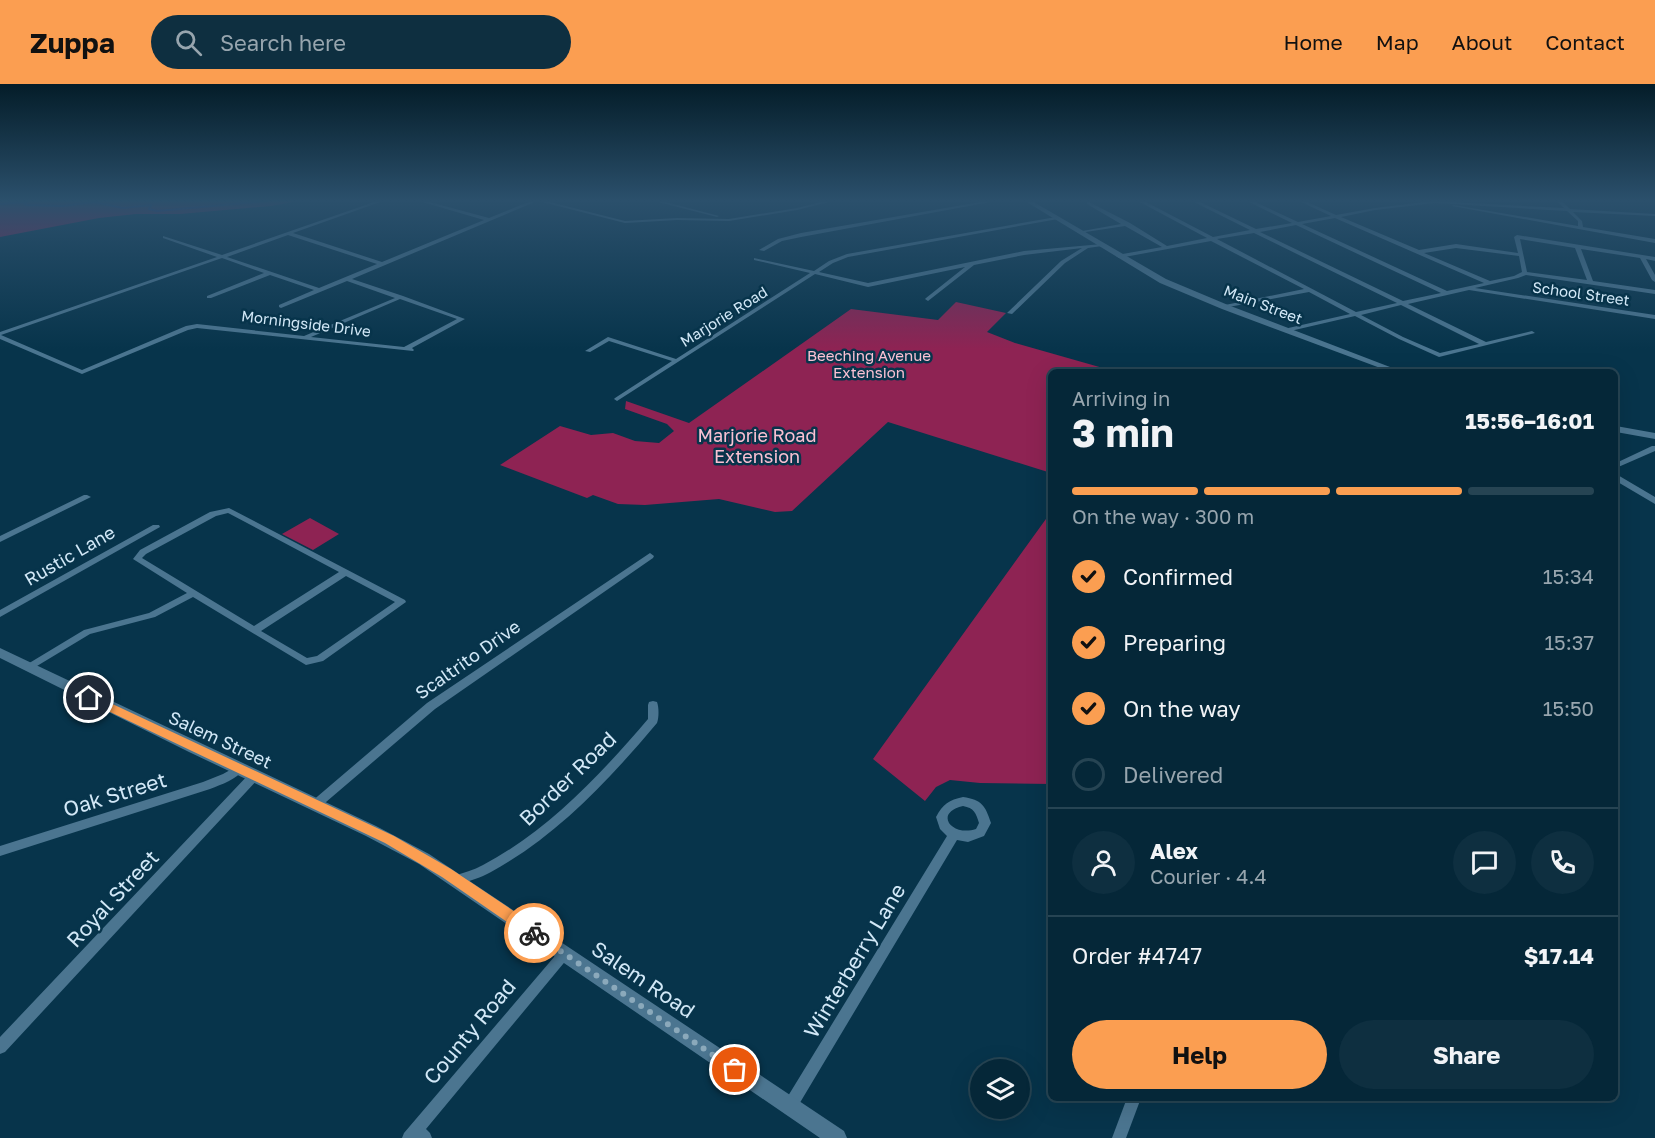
<!DOCTYPE html>
<meta charset="utf-8">
<style>
:root{--surface:#052738;--page:#0e2f40;--text:#f1f3f6;--muted:#97a5ae;--line:#264453;--accent:#fb9e51}
body{margin:0;font-family:"Golos Text",sans-serif;background:var(--page);color:var(--text);height:100vh;display:flex;flex-direction:column;font-size:22px;white-space:nowrap}
*{box-sizing:border-box;margin:0}
p{font-size:20px;color:var(--muted)}
.icon{flex:none;width:33px;height:33px;fill:none;stroke:currentColor;stroke-width:2;stroke-linecap:round;stroke-linejoin:round}
.map{position:relative;flex:1;overflow:hidden}
.sheet{position:absolute;left:1048px;top:285px;width:570px;height:732px;display:flex;flex-direction:column;background:var(--surface);border-radius:9px;box-shadow:0 6px 24px #0002,0 0 0 2px var(--line)}
.sheet>*{flex:none}
.tools{position:absolute;left:970px;top:975px;display:grid;gap:12px}
.tools a{display:grid;place-items:center;width:60px;height:60px;border-radius:50%;background:var(--surface);box-shadow:0 6px 24px #0002,0 0 0 2px var(--line);font-size:30px}
.pin{position:absolute;display:grid;place-items:center;width:51px;height:51px;color:#fff;margin:-26px;border:3px solid #fff;border-radius:50%;box-shadow:0 2px 6px #0007}
.courier{position:absolute;display:grid;place-items:center;width:60px;height:60px;margin:-30px;border:4px solid #fb9e51;border-radius:50%;background:#fff;color:#222;box-shadow:0 2px 8px #0007}
.headline em{font-style:normal;font-weight:700}
.headline div{display:flex;flex-direction:column-reverse}
.headline{display:flex;align-items:center;justify-content:space-between;height:102px;padding:0 24px}
h1{font-size:39px;font-weight:700;line-height:45px}
.bar{display:grid;grid-template-columns:repeat(4,1fr);gap:9px 6px;align-content:center;height:72px;padding:0 24px}
.bar i{height:8px;border-radius:4px;background:var(--line)}
.bar .current{background:var(--accent)}
.bar p{grid-column:span 4}
.line{display:flex;align-items:center;gap:15px;padding:0 24px;border-top:2px solid var(--line)}
.line div{flex:1}
.round{display:grid;place-items:center;flex:none;width:63px;height:63px;border-radius:32px;background:var(--page)}
ol{padding:0 24px;list-style:none}
li{display:flex;align-items:center;gap:18px;height:66px}
li p{margin-inline-start:auto}
li .icon{padding:6px;border-radius:50%;background:var(--accent);color:#111;stroke-width:4}
li:last-child{color:var(--muted)}
li i{width:33px;height:33px;border:3px solid var(--line);border-radius:50%}
.button{display:flex;gap:12px;margin-top:auto;padding:12px 24px}
.button a{flex:1;height:69px;border-radius:36px;background:var(--accent);color:#111;font-size:24px;font-weight:700;line-height:69px;text-align:center}
.button a+a{background:var(--page);color:var(--text)}
header{display:flex;align-items:center;gap:36px;box-sizing:border-box;height:84px;padding:0 30px;background:var(--accent);color:#111}
header strong{font-size:28px}
nav{display:flex;gap:33px;margin-inline-start:auto;font-size:21px}
.search{width:420px;height:54px;background:var(--page);display:flex;align-items:center;gap:15px;box-sizing:border-box;padding:0 21px;border-radius:33px;color:var(--muted);font-size:22px}
.map>svg:first-child{display:block}
.green{fill:#8e2353}
.lines{fill:none;stroke-linecap:round;stroke-linejoin:round}
.stream{stroke:#522c8a;stroke-width:2}
.street{fill:#4b7590;fill-rule:evenodd}
.secondary{fill:#4b7590;fill-rule:evenodd}
.route{fill:#fb9e51}
.done{stroke:#8ba9bb;stroke-width:6;stroke-dasharray:0 10.8}
.labels{text-anchor:middle;stroke-width:5;stroke-linejoin:round;paint-order:stroke}
.far-street-label{font-size:15px;fill:#d2e8f7;stroke:#07344b}
.far-park-label{font-size:15px;fill:#fbc1d3;stroke:#07344b}
.park-label{font-size:18px;fill:#fbc1d3;stroke:#07344b}
.street-label{font-size:18px;fill:#d2e8f7;stroke:#07344b}
.near-street-label{font-size:21px;fill:#d2e8f7;stroke:#07344b}
</style>
<header>
<strong>Zuppa</strong>
<div class="search"><svg class="icon" aria-label="search" viewBox="0 0 24 24"><circle cx="10" cy="10" r="6"/><path d="M15 15l6 6"/></svg>Search here</div>
<nav><a>Home</a><a>Map</a><a>About</a><a>Contact</a></nav>
</header>
<div class="map">
<svg width="1655" height="1054" viewBox="0 0 1655 1054">
<rect width="100%" height="100%" fill="#07344b"/>
<path class="green" d="M0 117H298L271 122 180 130H136L99 134 0 153Z
M956 218 1006 229 987 248 1015 259 1117 288H1052L1051 389 888 338 792 427 775 428 719 415 645 421 618 420 593 411 587 414 500 381 560 342 591 351 613 349 635 357 659 359 674 347 667 340 625 325 626 317 689 339 851 225 938 236Z
M1051 428V700L980 699 950 696 936 703 925 717 873 675Z
M310 434 339 450 313 466 282 450Z"/>
<g class="lines">
<path class="stream" d="M0 120 27 118 25 120 27 121 63 122 94 118 123 124 151 121 149 125 157 127 266 117"/>
<path class="street" d="M377 117H383L293 149 382 178 484 136 419 117H426L489 134 531 117H537L352 195 403 212 465 235 412 264 414 266 413 267 197 244 188 246 82 290 0 255V248L217 173 163 154V152L222 171ZM288 151 377 180 319 204 227 173ZM222 174 264 189 207 212V214H211L270 191 314 206 279 221V223L281 224 347 197 395 214 304 252 197 240 186 242 82 286 1 251ZM400 215 457 235 404 263 311 253Z
M538 117H546L625 137 677 134 729 135 797 124 825 117H833L797 126 729 137 677 136 625 139Z
M654 117H662L719 132 717 133Z
M986 117H996L801 153 782 157 764 167 759 166 778 155 801 149Z
M1138 117H1144L1213 153 1250 146 1192 117H1198L1256 145 1292 139 1247 117H1253L1298 138 1331 132 1299 117H1305L1336 131 1375 124 1432 117 1564 124 1557 117H1562L1570 125 1655 130V132L1573 128 1582 137 1583 143 1655 155V159L1452 122 1454 121 1578 142V137L1567 127 1435 119 1375 126 1341 133 1419 166 1456 160 1518 169 1514 153 1517 151 1655 173V177L1646 175 1655 191V198L1652 196 1640 174 1581 165 1593 197 1655 206V210L1526 191 1518 194 1475 204 1655 231V235L1469 206 1408 220 1486 258 1532 247 1535 249 1439 273 1399 255 1355 232 1286 248 1283 246 1284 245 1350 230 1309 208 1223 224V222L1225 221 1304 205 1211 157 1119 174 1116 172 1117 171 1162 163 1125 142 1079 149 1077 148 1121 140 1087 120V118H1089L1130 139 1167 162 1207 154ZM1335 134 1484 199 1447 207 1302 140ZM1296 141 1441 209 1403 217 1260 148ZM1254 149 1397 219 1356 228 1217 155ZM1520 155 1575 164 1587 196 1527 188ZM1456 164 1519 172 1522 188 1514 192 1490 197 1424 169ZM1401 221 1479 260 1440 269 1403 253 1361 231Z
M1056 133H1058V135L848 173 833 179 819 188 868 199 1024 167 1102 160V162L1088 164 1065 179 1012 230 1007 229 1061 177 1082 164 1024 171 974 181 928 217 925 215 926 214 965 183 868 203 815 190 617 317 614 315 615 314 672 277 609 257 590 268 585 267 608 253 676 275 810 189 754 176V174L814 187 829 177 847 170Z
M1652 362H1655V367L1616 384V379Z
M84 411H87L91 413 0 458V452Z
M229 424 405 516 406 518 323 577 306 581 193 513 155 533 90 550 32 585H26L24 583 26 581 84 546 149 529 187 509 133 475 140 466 210 428ZM228 429 230 430 339 488 254 542 142 474 146 470 216 432ZM346 492 395 518 317 572 307 574 261 547Z
M153 441H159L160 443 0 533V526Z
M650 469 654 472 653 474 435 625 319 724 315 726 311 724 309 721 311 718 427 619Z
M653 617 657 618C659 623 659 634 657 639 609 696 557 752 491 788 481 794 468 797 457 801L453 800 451 796 453 792C463 789 474 786 483 781 549 746 600 691 648 635V621L649 618Z
M239 681 243 682 244 685C236 696 222 700 210 705L0 772V762L203 698 223 690Z
M254 688 258 689 259 692 258 695 5 968 0 970V953L250 689Z
M963 713C982 716 985 721 991 739L984 752 968 758 957 756 795 1027 790 1029 785 1027 783 1022 785 1017 947 752 940 745 936 733C943 720 949 716 963 713ZM963 722C974 724 976 729 979 739L976 745C952 753 933 729 963 722Z
M564 864 568 866 570 870 568 874 426 1045 430 1049 432 1054H402L404 1049 560 866Z
M1127 1014H1141L1126 1054H1112Z"/>
<path class="secondary" d="M1025 117H1032L1166 195 1228 221 1403 288H1391L1222 225 1160 199Z
M1616 342 1655 349V355L1616 348Z
M1616 390 1655 413V420L1616 397Z
M0 564 376 742 429 770 844 1047 847 1054H820L419 780 366 752 189 668 0 574Z"/>
</g>
<linearGradient id="sky" x2="0" y2="1"><stop stop-color="#041d29"/><stop offset="0.44" stop-color="#2b506c"/><stop offset="1" stop-color="#2b506c" stop-opacity="0"/></linearGradient>
<rect width="1655" height="265" fill="url(#sky)"/>
<path class="route" d="M89 609 394 752 451 785 539 844 541 849 539 853 534 855 529 853 442 793 385 759 85 616V611Z"/>
<g class="lines">
<path class="done" d="M534 849 735 986"/>
</g>
<g class="labels">
<g class="far-street-label">
<text transform="translate(1581 210) rotate(8)" y="5">School Street</text>
<text transform="translate(1263 221) rotate(21)" y="5">Main Street</text>
<text transform="translate(724 233) rotate(-32)" y="5">Marjorie Road</text>
<text transform="translate(306 240) rotate(7)" y="5">Morningside Drive</text>
</g>
<g class="far-park-label">
<text x="869" y="277">Beeching Avenue<tspan x="869" dy="17">Extension</tspan></text>
</g>
<g class="park-label">
<text x="757" y="358">Marjorie Road<tspan x="757" dy="21">Extension</tspan></text>
</g>
<g class="street-label">
<text transform="translate(70 472) rotate(-30)" y="6">Rustic Lane</text>
<text transform="translate(468 576) rotate(-35)" y="6">Scaltrito Drive</text>
<text transform="translate(220 656) rotate(25)" y="6">Salem Street</text>
</g>
<g class="near-street-label">
<text transform="translate(568 695) rotate(-44)" y="7">Border Road</text>
<text transform="translate(115 711) rotate(-17)" y="7">Oak Street</text>
<text transform="translate(113 815) rotate(-47)" y="7">Royal Street</text>
<text transform="translate(855 877) rotate(-59)" y="7">Winterberry Lane</text>
<text transform="translate(643 896) rotate(34)" y="7">Salem Road</text>
<text transform="translate(470 948) rotate(-50)" y="7">County Road</text>
</g>
</g>
</svg>
<div class="tools">
<a><svg class="icon" aria-label="layers" viewBox="0 0 24 24"><path d="M12 4l9 5-9 5-9-5zM3 14l9 5 9-5"/></svg></a>
</div>
<div class="pin" style="left:735px;top:986px;background:#ea580c"><svg class="icon" aria-label="bag" viewBox="0 0 24 24"><path d="M5 8h14l-1 12H6zM9 8a3 3 0 0 1 6 0"/></svg></div>
<div class="pin" style="left:89px;top:614px;background:#1f2937"><svg class="icon" aria-label="home" viewBox="0 0 24 24"><path d="M3 11l9-7 9 7M6 9v11h12V9"/></svg></div>
<div class="courier" style="left:534px;top:849px"><svg class="icon" aria-label="bike" viewBox="0 0 24 24"><circle cx="6" cy="16" r="4"/><circle cx="18" cy="16" r="4"/><path d="M6 16l4-8h5l3 8M10 8l3 8H6M13 5h3"/></svg></div>
<section class="sheet">
<div class="headline"><div><h1>3 min</h1><p>Arriving in</p></div><em>15:56–16:01</em></div>
<div class="bar"><i class="current"></i><i class="current"></i><i class="current"></i><i></i><p>On the way · 300 m</p></div>
<ol>
<li><svg class="icon" aria-label="check" viewBox="0 0 24 24"><path d="M5 12l5 5 9-10"/></svg>Confirmed<p>15:34</p></li>
<li><svg class="icon" aria-label="check" viewBox="0 0 24 24"><path d="M5 12l5 5 9-10"/></svg>Preparing<p>15:37</p></li>
<li><svg class="icon" aria-label="check" viewBox="0 0 24 24"><path d="M5 12l5 5 9-10"/></svg>On the way<p>15:50</p></li>
<li><i></i>Delivered</li>
</ol>
<div class="line" style="height:108px"><a class="round"><svg class="icon" aria-label="person" viewBox="0 0 24 24"><circle cx="12" cy="8" r="4"/><path d="M4 21q1-7 8-7t8 7"/></svg></a><div><b>Alex</b><p>Courier · 4.4</p></div><a class="round"><svg class="icon" aria-label="chat" viewBox="0 0 24 24"><path d="M4 5h16v11H9l-5 4z"/></svg></a><a class="round"><svg class="icon" aria-label="phone" viewBox="0 0 24 24"><path d="M5 4h4l2 5-3 2q2 4 5 5l2-3 5 2v4C11 20 4 13 5 4z"/></svg></a></div>
<div class="line" style="height:78px"><div>Order #4747</div><b>$17.14</b></div>
<div class="button"><a>Help</a><a>Share</a></div>
</section>
</div>
